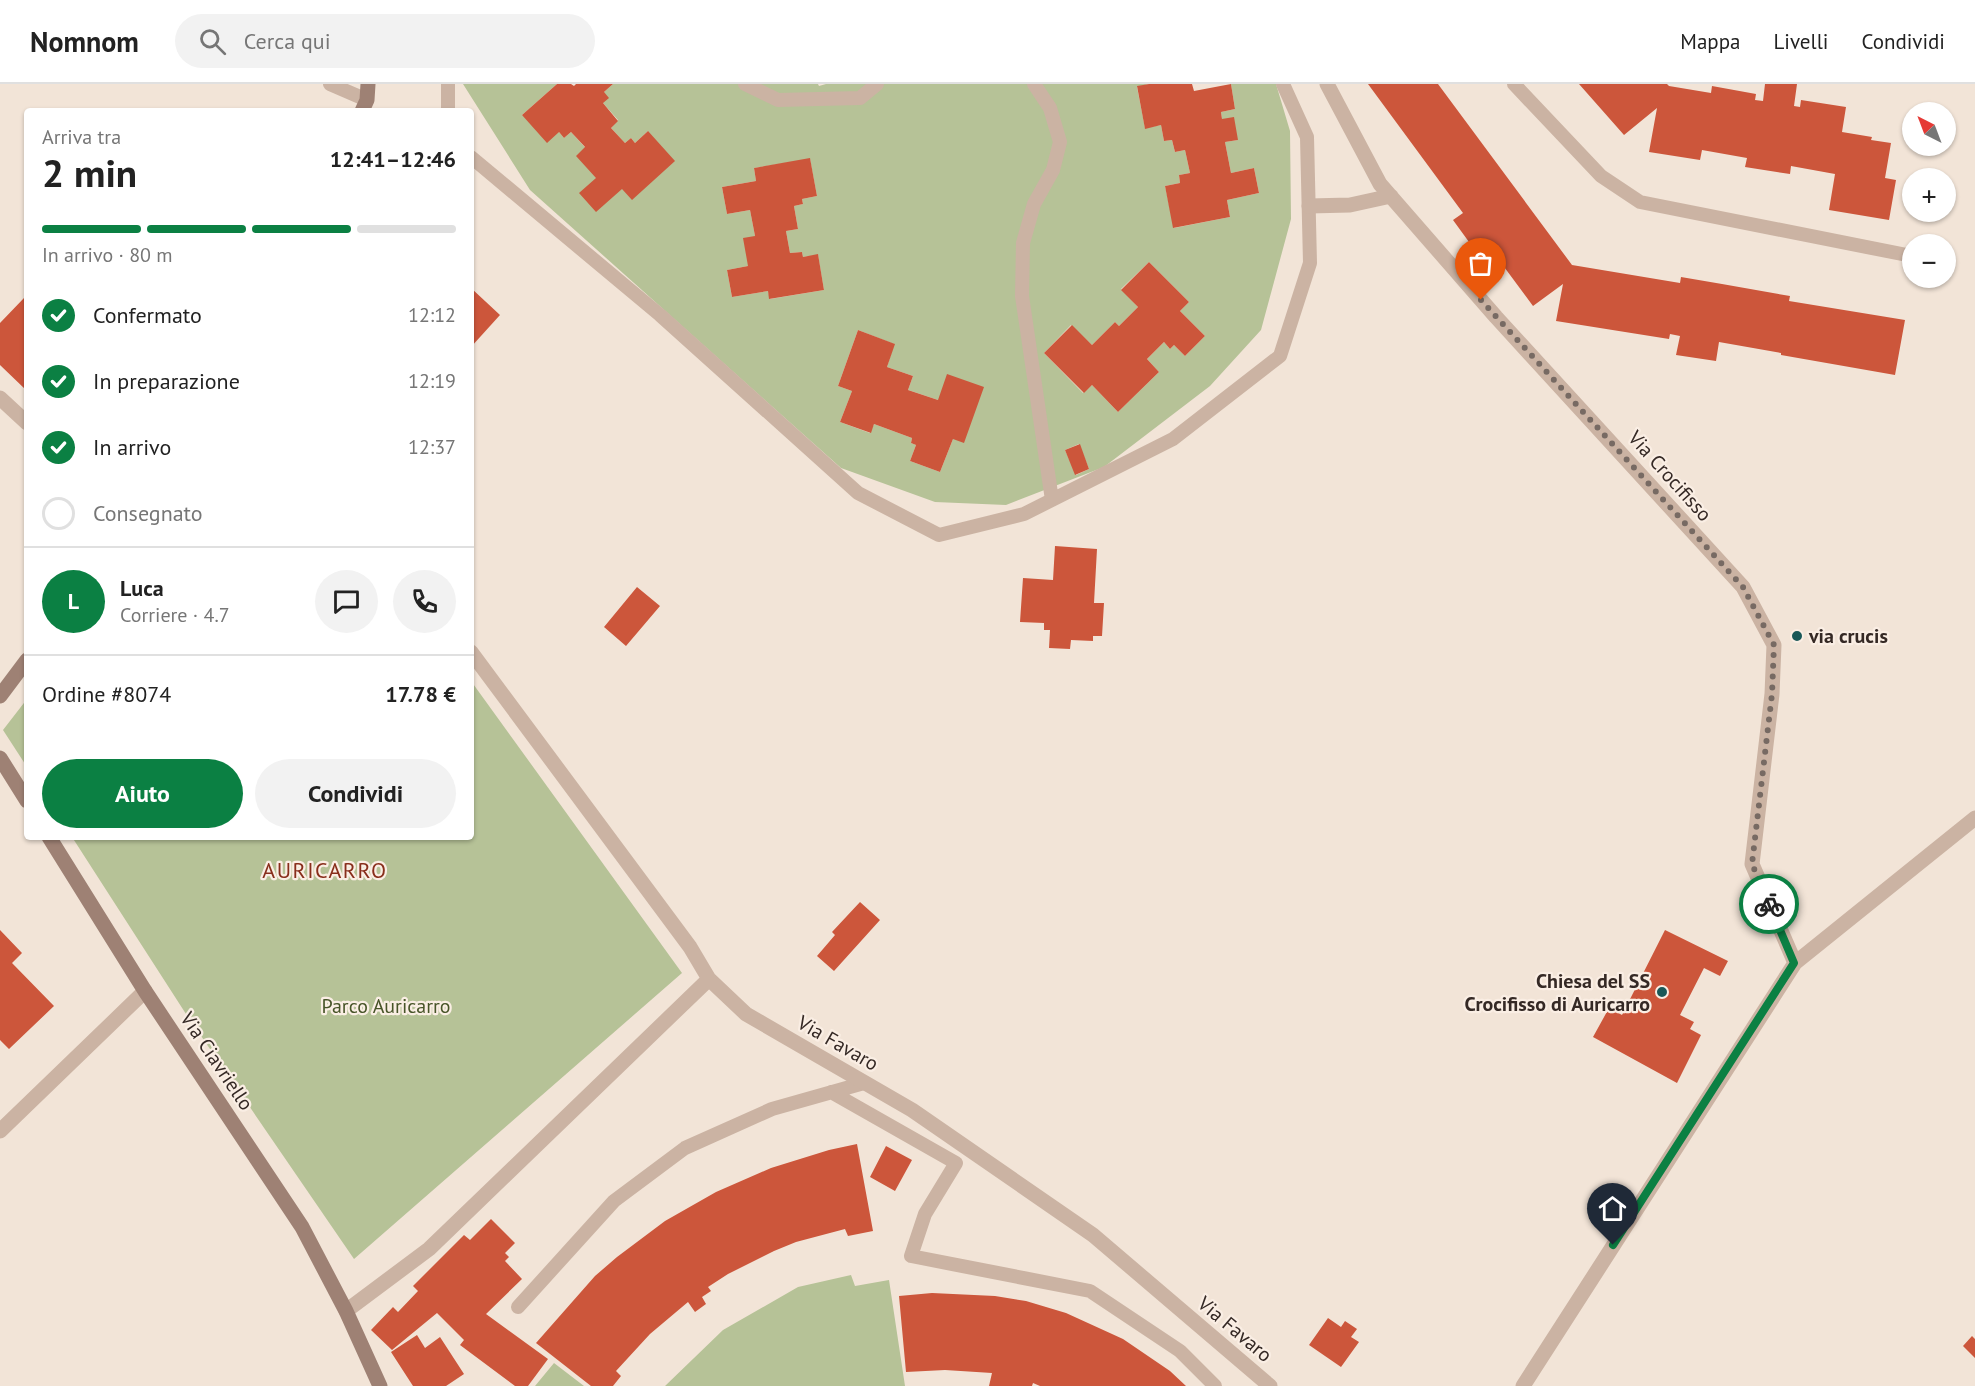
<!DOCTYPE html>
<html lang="it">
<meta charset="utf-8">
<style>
:root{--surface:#fff;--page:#f2f2f2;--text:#222;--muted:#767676;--line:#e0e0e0;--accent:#0b8043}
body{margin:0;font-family:"PT Sans",sans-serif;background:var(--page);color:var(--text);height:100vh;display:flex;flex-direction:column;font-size:22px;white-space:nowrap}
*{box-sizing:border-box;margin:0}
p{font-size:20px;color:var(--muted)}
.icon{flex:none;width:33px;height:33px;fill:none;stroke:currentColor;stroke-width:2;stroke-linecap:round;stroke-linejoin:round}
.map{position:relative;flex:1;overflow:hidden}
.details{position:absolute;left:24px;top:24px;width:450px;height:732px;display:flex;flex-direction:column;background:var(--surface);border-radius:6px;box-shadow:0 2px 4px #0004}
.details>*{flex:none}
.needle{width:39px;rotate:318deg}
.controls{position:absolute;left:1902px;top:18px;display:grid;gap:12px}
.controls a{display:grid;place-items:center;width:54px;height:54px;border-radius:50%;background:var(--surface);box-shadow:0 2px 4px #0004;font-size:30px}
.pin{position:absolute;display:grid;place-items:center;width:51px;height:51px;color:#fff;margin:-62px -26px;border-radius:50% 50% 50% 0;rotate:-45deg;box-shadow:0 0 6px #0007}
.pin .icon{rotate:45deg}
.courier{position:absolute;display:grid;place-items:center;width:60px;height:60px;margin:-30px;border:4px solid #0b8043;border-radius:50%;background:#fff;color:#222;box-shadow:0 2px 8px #0007}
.summary em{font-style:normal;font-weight:600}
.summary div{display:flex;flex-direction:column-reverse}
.summary{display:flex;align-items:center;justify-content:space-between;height:102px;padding:0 18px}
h1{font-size:39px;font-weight:600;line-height:45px}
.bar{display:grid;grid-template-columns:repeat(4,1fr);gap:9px 6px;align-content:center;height:72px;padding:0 18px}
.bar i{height:8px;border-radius:4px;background:var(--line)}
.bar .active{background:var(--accent)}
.bar p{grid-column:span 4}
.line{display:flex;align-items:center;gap:15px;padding:0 18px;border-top:2px solid var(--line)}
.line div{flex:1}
.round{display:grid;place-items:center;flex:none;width:63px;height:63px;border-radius:32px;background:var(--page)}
ol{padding:0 18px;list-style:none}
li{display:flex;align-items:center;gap:18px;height:66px}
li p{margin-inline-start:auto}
li .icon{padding:6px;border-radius:50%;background:var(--accent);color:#fff;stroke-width:4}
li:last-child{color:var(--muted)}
li i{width:33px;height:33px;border:3px solid var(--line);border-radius:50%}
.cta{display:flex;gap:12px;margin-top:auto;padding:12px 18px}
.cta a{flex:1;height:69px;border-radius:36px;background:var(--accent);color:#fff;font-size:24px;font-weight:600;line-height:69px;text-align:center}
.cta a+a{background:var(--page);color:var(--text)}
header{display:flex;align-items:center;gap:36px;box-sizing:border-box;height:84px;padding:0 30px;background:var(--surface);border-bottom:2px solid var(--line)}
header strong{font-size:28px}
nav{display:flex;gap:33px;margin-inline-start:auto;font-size:21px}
.search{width:420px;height:54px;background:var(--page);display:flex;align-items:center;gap:15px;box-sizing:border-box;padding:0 21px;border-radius:33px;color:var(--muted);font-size:22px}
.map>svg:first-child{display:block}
.green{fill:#b6c297;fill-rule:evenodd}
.building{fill:#cc563b}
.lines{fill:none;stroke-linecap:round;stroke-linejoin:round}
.lane{stroke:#cbb3a3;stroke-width:14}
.street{stroke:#cbb3a3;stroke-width:15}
.secondary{stroke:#9e8174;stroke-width:15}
.done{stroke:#776a63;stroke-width:6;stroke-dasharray:0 10.8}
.route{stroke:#0b8043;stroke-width:8}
.poi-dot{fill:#195858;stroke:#faeee4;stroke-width:2}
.labels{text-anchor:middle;stroke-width:4.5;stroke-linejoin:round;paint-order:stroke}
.street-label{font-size:20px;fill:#352925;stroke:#faeee4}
.poi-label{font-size:20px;font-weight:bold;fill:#352925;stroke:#faeee4;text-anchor:start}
.park-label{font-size:20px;fill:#475428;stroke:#faeee4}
.quarter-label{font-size:22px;letter-spacing:1.5px;fill:#882e1b;stroke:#faeee4}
</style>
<header>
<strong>Nomnom</strong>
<div class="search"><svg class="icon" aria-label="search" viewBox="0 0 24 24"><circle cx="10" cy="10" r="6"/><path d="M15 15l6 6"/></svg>Cerca qui</div>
<nav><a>Mappa</a><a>Livelli</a><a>Condividi</a></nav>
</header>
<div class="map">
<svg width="1975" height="1302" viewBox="0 0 1975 1302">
<rect width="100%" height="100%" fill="#f2e4d7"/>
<path class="green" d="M463 0H557L522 31 559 48 564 54 571 48 632 115 648 47 635 59 631 54 625 59 611 44 618 36 603 19 604 8 613 0H818L819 2 826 0H1149L1137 3 1145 44 1161 41 1164 57 1172 56 1175 68 1185 66 1190 89 1179 91 1180 99 1165 102 1174 144 1230 133 1227 116 1259 109 1254 84 1231 89 1225 58 1238 56 1222 35 1221 28 1235 25 1231 0H1276L1290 47 1291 135 1261 246 1210 302 1104 383 1006 421 935 418 841 384 530 106ZM810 75 817 112 802 115 803 120 794 122 798 145 786 147 790 169 802 168 803 173 818 171 824 206 770 215 768 207 732 213 727 186 748 182 755 152 750 126 727 130 722 103 756 97 754 84ZM1149 178 1189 218 1180 227 1205 252 1185 272 1174 261 1170 265 1164 258 1147 275 1159 288 1118 328 1092 301 1083 309 1044 269 1071 241 1092 261 1115 238 1119 242 1138 223 1121 205ZM858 246 894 260 887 283 913 292 908 306 938 316 953 355 940 388 910 377 916 361 911 359 912 354 874 340 870 349 840 338 852 307 838 302ZM1079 360 1089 385 1076 391 1065 366Z
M471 597 682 889 354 1175 186 930 72 753H471Z
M27 615V683L3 646Z
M851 1191 855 1202 889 1196 905 1302H665L723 1246 798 1203Z
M554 1279 584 1302H535Z"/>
<path class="building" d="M557 0H571L574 2 576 0H613L604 8 609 14 603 19 618 37 611 44 625 59 631 54 635 59 648 47 675 77 632 116 622 105 596 128 579 109 596 94 576 72 585 63 571 48 564 54 559 48 547 59 522 31Z
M1149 0H1192L1194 7 1231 0 1235 25 1221 28 1222 35 1234 33 1238 56 1225 58 1231 89 1254 84 1259 109 1227 116 1230 133 1173 144 1165 102 1180 99 1179 91 1190 89 1185 66 1175 68 1172 56 1164 57 1161 41 1145 45 1137 2Z
M1368 0H1438L1572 181 1680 199 1681 193 1722 200 1790 212 1789 217 1905 236 1895 291 1781 271V269L1719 258 1716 277 1676 271 1680 252 1670 250 1669 255 1556 237 1563 200 1533 222 1496 172 1485 180 1453 136 1463 129Z
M1579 0H1667L1669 2 1711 9 1712 2 1756 10 1755 16 1763 17 1765 0H1797L1794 22 1800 23 1801 16 1846 23 1842 48 1872 53 1871 56 1891 59 1885 94 1896 96 1889 136 1829 126 1835 90 1791 82 1790 90 1745 83 1747 74 1702 66 1700 76 1649 68 1657 24 1624 51Z
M810 74 817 112 802 115 803 120 794 122 798 145 786 147 790 169 802 168 803 173 818 170 824 206 769 215 768 207 732 213 727 186 748 182 743 154 755 152 750 126 727 130 722 103 756 97 754 84Z
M1149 178 1189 218 1180 227 1205 252 1185 272 1174 261 1170 265 1164 258 1147 275 1159 288 1118 328 1092 301 1084 309 1044 269 1072 241 1092 261 1115 238 1119 242 1138 223 1121 206Z
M471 204 500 231 471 263Z
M24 214 27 217V304L26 306 0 281V239Z
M858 246 895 260 887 283 913 292 908 306 938 316 947 290 984 303 964 359 953 355 940 388 910 377 916 361 911 359 912 354 874 340 871 349 840 338 852 307 838 302Z
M1080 360 1089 385 1075 391 1065 366Z
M1055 462 1097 465 1094 519H1104L1102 552H1093V557L1071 556 1070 565 1049 564 1050 546H1044V539L1020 538 1023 494 1053 496Z
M637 503 660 522 626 562 604 543Z
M860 818 880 836 834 887 817 872 835 851 832 848Z
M0 846 22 869 12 879 54 922 9 965 0 956Z
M1665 846 1728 877 1720 892 1704 884 1680 931 1694 938 1690 945 1701 951 1677 999 1593 953 1609 924 1622 931Z
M857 1060 873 1147 848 1152 845 1145 796 1158 774 1167 728 1190 708 1203 711 1207 702 1213 706 1220 695 1228 688 1218 650 1250 616 1287 621 1292 613 1302H591L536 1259 595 1192 617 1173 665 1137 716 1108 771 1084 829 1066Z
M886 1062 912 1076 895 1107 870 1093Z
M491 1135 515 1159 505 1169 509 1173 505 1177 522 1195 486 1230 548 1275 528 1302H515L460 1261 464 1256 437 1229 392 1266 371 1246 393 1223 398 1228 418 1207 413 1202 464 1151 470 1156Z
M932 1209 995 1212 1026 1217 1066 1229 1123 1255 1170 1287 1186 1302H1040L1033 1299 1032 1302H989L992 1289 945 1286 906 1288 899 1212Z
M1328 1234 1341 1243 1345 1237 1357 1245 1351 1253 1359 1258 1341 1283 1309 1261Z
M417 1251 425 1264 440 1253 464 1290 446 1302H413L391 1268Z
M1972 1252 1975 1255V1274L1963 1262Z"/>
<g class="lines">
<path class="lane" d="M330 0 367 16
M448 0V27
M745 0 778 16 860 14 877 0
M1034 0 1050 24 1060 58 1053 86 1034 120 1023 159 1022 212 1052 416
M1514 0 1601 92 1640 118 1912 172
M471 73 660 231 858 409 939 451 1024 430 1173 355 1280 272 1310 179 1307 53 1283 0
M831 1008 956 1079 925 1130 911 1172 1090 1207 1180 1267 1215 1302
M518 1223 614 1117 685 1064 772 1025 864 999"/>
<path class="street" d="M1327 0 1380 100 1496 233 1743 503 1774 561 1772 610 1752 780 1795 879
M1309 122 1350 121 1391 112
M0 314 27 339
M471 568 690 863 709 895 746 930 912 1026 1093 1151 1270 1302
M0 1047 145 907
M346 1227 429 1165 709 895
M1523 1302 1795 879 1975 734"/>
<path class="secondary" d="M362 27 367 16 368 0
M0 612 27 576
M0 674 27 717
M49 753 145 907 302 1143 346 1227 380 1302"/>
</g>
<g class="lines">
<path class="done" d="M1481 216 1743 503 1774 561 1772 610 1752 780 1769 820"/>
<path class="route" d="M1613 1161 1794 879 1769 820"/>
</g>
<g class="poi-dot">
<circle cx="1797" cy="552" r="6"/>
<circle cx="1662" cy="908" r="6"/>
</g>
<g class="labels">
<g class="street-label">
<text transform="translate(1670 392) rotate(48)" y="7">Via Crocifisso</text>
<text transform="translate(838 959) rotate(30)" y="7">Via Favaro</text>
<text transform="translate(217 977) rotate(56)" y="7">Via Ciavriello</text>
<text transform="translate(1235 1245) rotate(40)" y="7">Via Favaro</text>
</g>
<g class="poi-label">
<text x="1809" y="559">via crucis</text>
<text x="1650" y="904" text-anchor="end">Chiesa del SS<tspan x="1650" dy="23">Crocifisso di Auricarro</tspan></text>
</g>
<g class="park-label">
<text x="386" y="929">Parco Auricarro</text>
</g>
<g class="quarter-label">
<text x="325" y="794">AURICARRO</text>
</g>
</g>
</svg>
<div class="controls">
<a><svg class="needle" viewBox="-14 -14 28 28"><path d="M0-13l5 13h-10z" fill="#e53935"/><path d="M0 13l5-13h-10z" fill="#767676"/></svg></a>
<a>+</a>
<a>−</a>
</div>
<div class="pin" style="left:1481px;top:216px;background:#ea580c"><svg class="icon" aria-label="bag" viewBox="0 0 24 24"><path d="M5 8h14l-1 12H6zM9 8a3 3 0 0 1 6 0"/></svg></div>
<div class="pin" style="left:1613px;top:1161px;background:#1f2937"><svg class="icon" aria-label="home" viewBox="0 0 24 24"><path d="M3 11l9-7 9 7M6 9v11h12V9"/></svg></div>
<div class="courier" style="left:1769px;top:820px"><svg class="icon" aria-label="bike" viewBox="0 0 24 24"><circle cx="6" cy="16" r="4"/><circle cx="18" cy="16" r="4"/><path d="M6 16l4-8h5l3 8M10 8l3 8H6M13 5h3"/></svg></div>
<section class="details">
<div class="summary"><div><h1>2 min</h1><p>Arriva tra</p></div><em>12:41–12:46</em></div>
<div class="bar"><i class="active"></i><i class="active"></i><i class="active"></i><i></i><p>In arrivo · 80 m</p></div>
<ol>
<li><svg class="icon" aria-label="check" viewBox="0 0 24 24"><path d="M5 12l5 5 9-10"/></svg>Confermato<p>12:12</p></li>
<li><svg class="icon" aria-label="check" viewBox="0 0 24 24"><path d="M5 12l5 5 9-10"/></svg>In preparazione<p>12:19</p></li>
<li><svg class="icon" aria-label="check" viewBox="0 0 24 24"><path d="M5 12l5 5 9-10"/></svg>In arrivo<p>12:37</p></li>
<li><i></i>Consegnato</li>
</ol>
<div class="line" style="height:108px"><b class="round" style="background:var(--accent);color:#fff">L</b><div><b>Luca</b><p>Corriere · 4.7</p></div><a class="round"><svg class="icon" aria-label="chat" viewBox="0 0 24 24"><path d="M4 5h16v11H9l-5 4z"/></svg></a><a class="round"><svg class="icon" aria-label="phone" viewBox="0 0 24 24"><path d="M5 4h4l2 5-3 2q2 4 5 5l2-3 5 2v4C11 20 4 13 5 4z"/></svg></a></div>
<div class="line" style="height:78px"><div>Ordine #8074</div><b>17.78 €</b></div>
<div class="cta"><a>Aiuto</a><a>Condividi</a></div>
</section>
</div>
